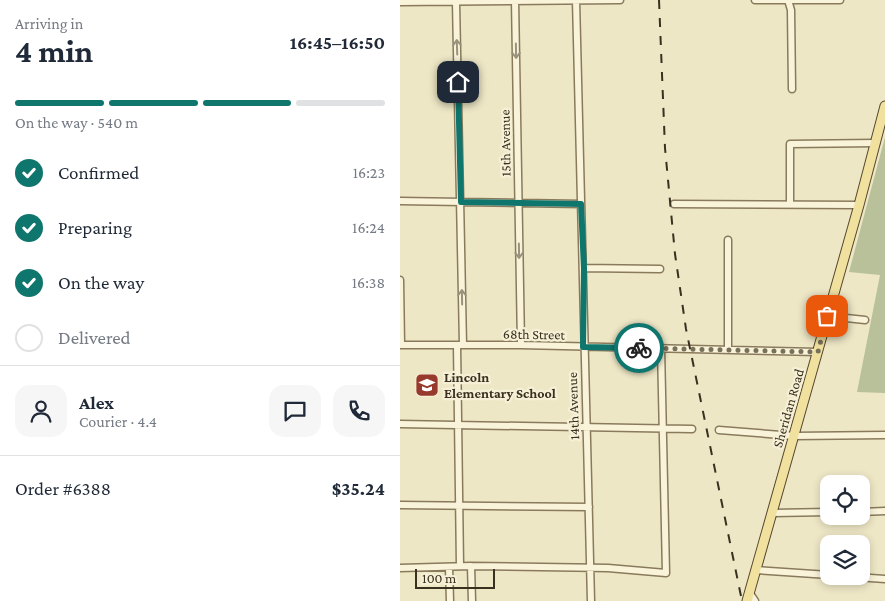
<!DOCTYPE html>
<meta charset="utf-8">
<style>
:root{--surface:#fff;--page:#f6f6f7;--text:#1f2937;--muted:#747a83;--line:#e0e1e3;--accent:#0f766e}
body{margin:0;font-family:"Crimson Pro",serif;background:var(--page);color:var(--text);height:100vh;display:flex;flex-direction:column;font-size:19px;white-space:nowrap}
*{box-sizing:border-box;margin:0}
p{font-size:16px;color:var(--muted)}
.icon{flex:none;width:28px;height:28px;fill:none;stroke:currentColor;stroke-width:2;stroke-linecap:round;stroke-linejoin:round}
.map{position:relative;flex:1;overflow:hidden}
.drawer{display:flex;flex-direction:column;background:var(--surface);width:400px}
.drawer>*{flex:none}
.controls{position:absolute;left:420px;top:475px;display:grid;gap:10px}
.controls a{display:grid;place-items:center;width:50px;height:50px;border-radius:10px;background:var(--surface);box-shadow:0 2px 8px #0003;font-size:25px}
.scale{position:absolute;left:15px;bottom:12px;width:80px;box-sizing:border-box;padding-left:5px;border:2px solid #3a3020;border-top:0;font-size:14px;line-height:18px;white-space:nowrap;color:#3a3020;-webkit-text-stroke:4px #f5f0d6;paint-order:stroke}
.pin{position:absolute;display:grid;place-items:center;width:42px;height:42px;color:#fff;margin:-21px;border-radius:10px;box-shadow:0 2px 8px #0006}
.courier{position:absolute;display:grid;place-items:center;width:50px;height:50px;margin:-25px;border:4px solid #0f766e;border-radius:50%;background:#fff;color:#222;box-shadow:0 1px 6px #0007}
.overview em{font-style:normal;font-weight:700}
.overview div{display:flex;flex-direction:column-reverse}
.overview{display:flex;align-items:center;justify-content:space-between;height:85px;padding:0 15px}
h1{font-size:32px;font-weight:700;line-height:38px}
.bar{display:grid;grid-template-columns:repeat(4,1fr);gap:8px 5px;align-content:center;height:60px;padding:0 15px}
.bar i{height:6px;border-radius:4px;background:var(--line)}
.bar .active{background:var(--accent)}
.bar p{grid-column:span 4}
.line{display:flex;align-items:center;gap:12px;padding:0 15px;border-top:1px solid var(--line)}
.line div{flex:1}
.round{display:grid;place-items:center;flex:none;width:52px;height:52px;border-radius:15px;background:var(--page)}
ol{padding:0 15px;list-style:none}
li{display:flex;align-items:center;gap:15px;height:55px}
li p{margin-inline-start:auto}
li .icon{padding:5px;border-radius:50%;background:var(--accent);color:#fff;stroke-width:4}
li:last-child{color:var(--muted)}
li i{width:28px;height:28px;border:2px solid var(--line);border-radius:50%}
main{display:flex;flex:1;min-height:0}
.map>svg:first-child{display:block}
.cemetery{fill:#b8c199}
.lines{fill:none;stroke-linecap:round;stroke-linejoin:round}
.minor-casing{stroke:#897a5c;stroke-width:9}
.major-casing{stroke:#574730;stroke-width:11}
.minor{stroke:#f9f3da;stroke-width:6}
.major{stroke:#f0e19f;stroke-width:9}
.rail{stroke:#3a3020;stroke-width:2;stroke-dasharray:9 9;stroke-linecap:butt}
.oneway{stroke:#9a927d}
.done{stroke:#79705a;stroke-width:5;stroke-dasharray:0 9}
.route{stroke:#0f766e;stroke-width:6}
.labels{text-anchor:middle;stroke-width:4.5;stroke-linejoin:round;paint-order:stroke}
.street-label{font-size:14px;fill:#3a3020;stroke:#f5f0d6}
.poi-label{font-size:14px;font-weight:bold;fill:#3a3020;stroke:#f5f0d6;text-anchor:start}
</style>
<main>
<section class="drawer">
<div class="overview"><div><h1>4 min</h1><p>Arriving in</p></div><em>16:45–16:50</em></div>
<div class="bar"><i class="active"></i><i class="active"></i><i class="active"></i><i></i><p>On the way · 540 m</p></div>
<ol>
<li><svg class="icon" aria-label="check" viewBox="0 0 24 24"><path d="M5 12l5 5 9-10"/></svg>Confirmed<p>16:23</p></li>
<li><svg class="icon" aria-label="check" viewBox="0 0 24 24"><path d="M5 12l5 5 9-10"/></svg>Preparing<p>16:24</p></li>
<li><svg class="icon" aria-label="check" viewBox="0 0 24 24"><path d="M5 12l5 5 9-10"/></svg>On the way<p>16:38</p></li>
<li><i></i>Delivered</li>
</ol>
<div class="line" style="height:90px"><a class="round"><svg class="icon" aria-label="person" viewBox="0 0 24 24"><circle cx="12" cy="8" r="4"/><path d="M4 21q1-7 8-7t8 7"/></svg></a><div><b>Alex</b><p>Courier · 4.4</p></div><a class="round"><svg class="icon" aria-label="chat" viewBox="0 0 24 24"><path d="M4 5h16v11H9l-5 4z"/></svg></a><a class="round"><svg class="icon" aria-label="phone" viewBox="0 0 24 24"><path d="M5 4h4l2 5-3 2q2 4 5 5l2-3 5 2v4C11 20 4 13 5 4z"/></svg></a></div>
<div class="line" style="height:65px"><div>Order #6388</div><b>$35.24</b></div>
</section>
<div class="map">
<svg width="485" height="601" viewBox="0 0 485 601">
<rect width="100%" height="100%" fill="#eee7c6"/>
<path class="cemetery" d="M485 137V393L457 392 480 275 449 272Z"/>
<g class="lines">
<g class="minor-casing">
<path id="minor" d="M115 0 121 345
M176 0 191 601
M355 0H440
M388 0 391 10 392 89
M0 2 220 0
M56 2 63 345
M0 201 181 204
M274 204 459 205
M390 204V144L476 143
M328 240V349
M184 268 260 269
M0 280 1 345
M427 316 465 320
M0 345H121L418 352
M57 345 60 566
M0 424 292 429
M319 430 394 436 485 435
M0 505 189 507
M461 512 485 511
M373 513 429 512
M71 566 72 601
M49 567 50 601
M0 568 71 566 208 568 266 573 261 348
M355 570 429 575
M442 576 485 579
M349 592 355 601"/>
</g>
<g class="major-casing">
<path id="major" d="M347 601 459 205 485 106"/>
</g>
<use href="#minor" class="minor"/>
<use href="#major" class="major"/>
<path class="rail" d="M259 0 265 148 275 254 286 329 342 601"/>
</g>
<defs><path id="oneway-shaft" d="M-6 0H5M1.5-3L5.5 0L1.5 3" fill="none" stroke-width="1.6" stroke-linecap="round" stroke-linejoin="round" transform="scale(1.25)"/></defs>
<g class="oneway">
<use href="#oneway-shaft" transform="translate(57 47) rotate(-92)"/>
<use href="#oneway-shaft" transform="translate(116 51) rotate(89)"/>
<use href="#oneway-shaft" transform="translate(119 251) rotate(89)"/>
<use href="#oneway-shaft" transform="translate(62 297) rotate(-91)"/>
</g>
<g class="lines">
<path class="done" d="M239 348 418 352 427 316"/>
<path class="route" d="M58 82 61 202 181 204 184 268 183 347 239 348"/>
</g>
<defs>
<g id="school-square" transform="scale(1.25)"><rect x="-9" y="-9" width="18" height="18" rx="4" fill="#98392d" stroke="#f5f0d6"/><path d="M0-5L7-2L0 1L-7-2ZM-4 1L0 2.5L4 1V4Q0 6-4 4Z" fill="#fff"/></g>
</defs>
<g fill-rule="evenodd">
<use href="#school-square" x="27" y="385"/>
</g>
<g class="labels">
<g class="street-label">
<text transform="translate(105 143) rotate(-91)" y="5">15th Avenue</text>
<text transform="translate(134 334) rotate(1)" y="5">68th Street</text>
<text transform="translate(173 406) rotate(-92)" y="5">14th Avenue</text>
<text transform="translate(388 408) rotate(-74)" y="5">Sheridan Road</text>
</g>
<g class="poi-label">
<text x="44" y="382">Lincoln<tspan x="44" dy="16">Elementary School</tspan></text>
</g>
</g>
</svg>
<div class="controls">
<a><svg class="icon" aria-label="locate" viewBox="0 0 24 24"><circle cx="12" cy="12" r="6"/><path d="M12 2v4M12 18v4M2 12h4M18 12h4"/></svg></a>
<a><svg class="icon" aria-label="layers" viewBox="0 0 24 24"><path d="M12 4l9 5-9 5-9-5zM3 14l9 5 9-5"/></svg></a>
</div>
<div class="scale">100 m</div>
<div class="pin" style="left:427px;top:316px;background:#ea580c"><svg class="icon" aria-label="bag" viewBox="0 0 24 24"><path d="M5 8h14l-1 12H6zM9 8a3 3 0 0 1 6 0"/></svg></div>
<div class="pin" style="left:58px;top:82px;background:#1f2937"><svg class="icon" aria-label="home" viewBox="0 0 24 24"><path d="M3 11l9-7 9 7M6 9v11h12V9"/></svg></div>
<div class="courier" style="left:239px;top:348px"><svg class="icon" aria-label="bike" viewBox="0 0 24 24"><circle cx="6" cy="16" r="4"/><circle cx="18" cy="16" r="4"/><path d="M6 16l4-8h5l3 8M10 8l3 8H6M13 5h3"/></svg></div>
</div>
</main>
